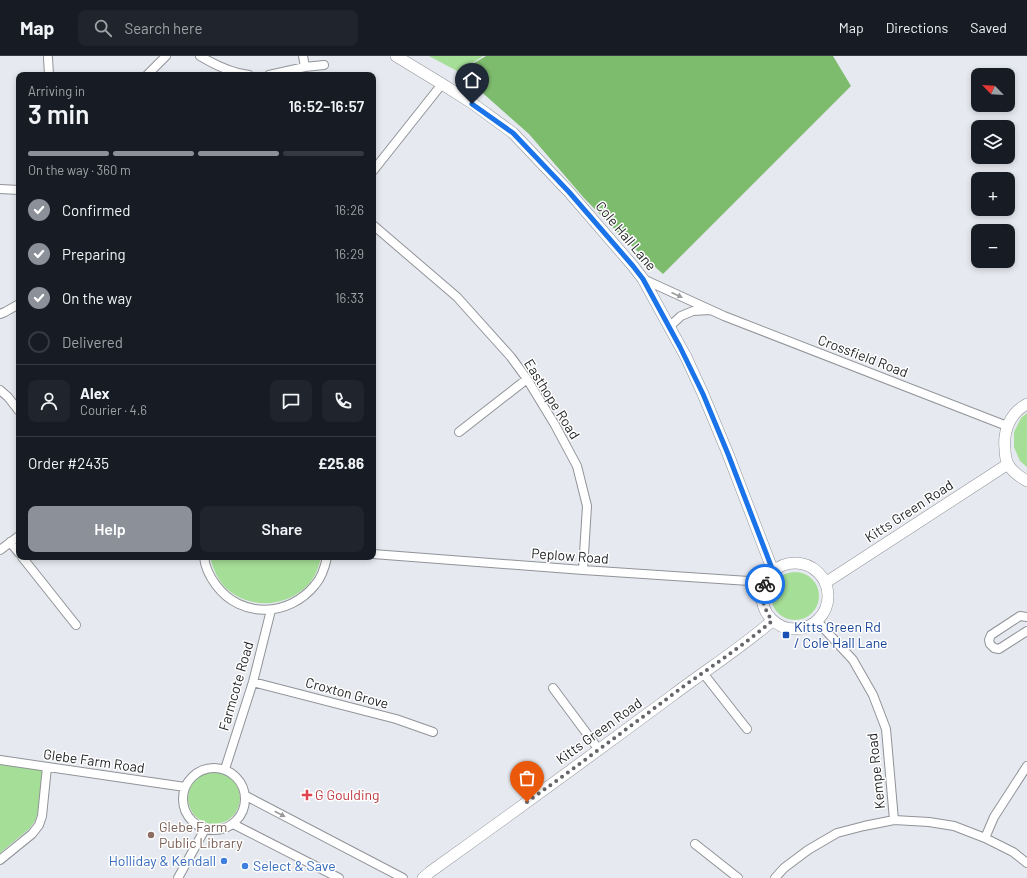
<!DOCTYPE html>
<meta charset="utf-8">
<style>
:root{--surface:#171b24;--page:#20242c;--text:#f1f3f6;--muted:#9ea1a6;--line:#363941;--accent:#8c9099}
body{margin:0;font-family:Barlow,sans-serif;background:var(--page);color:var(--text);height:100vh;display:flex;flex-direction:column;font-size:15px;white-space:nowrap}
*{box-sizing:border-box;margin:0}
p{font-size:13px;color:var(--muted)}
.icon{flex:none;width:22px;height:22px;fill:none;stroke:currentColor;stroke-width:2;stroke-linecap:round;stroke-linejoin:round}
.map{position:relative;flex:1;overflow:hidden}
.sheet{position:absolute;left:16px;top:16px;width:360px;height:488px;display:flex;flex-direction:column;background:var(--surface);border-radius:8px;box-shadow:0 2px 6px #0003}
.sheet>*{flex:none}
.needle{width:26px;rotate:295deg}
.controls{position:absolute;left:971px;top:12px;display:grid;gap:8px}
.controls a{display:grid;place-items:center;width:44px;height:44px;border-radius:8px;background:var(--surface);box-shadow:0 2px 6px #0003;font-size:20px}
.pin{position:absolute;display:grid;place-items:center;width:34px;height:34px;color:#fff;margin:-41px -17px;border-radius:50% 50% 50% 0;rotate:-45deg;box-shadow:0 0 4px #0007}
.pin .icon{rotate:45deg}
.courier{position:absolute;display:grid;place-items:center;width:40px;height:40px;margin:-20px;border:3px solid #1a73e8;border-radius:50%;background:#fff;color:#222;box-shadow:0 1px 5px #0007}
.headline em{font-style:normal;font-weight:600}
.headline div{display:flex;flex-direction:column-reverse}
.headline{display:flex;align-items:center;justify-content:space-between;height:68px;padding:0 12px}
h1{font-size:26px;font-weight:600;line-height:30px}
.bar{display:grid;grid-template-columns:repeat(4,1fr);gap:6px 4px;align-content:center;height:48px;padding:0 12px}
.bar i{height:5px;border-radius:3px;background:var(--line)}
.bar .current{background:var(--accent)}
.bar p{grid-column:span 4}
.line{display:flex;align-items:center;gap:10px;padding:0 12px;border-top:1px solid var(--line)}
.line div{flex:1}
.round{display:grid;place-items:center;flex:none;width:42px;height:42px;border-radius:8px;background:var(--page)}
ol{padding:0 12px;list-style:none}
li{display:flex;align-items:center;gap:12px;height:44px}
li p{margin-inline-start:auto}
li .icon{padding:4px;border-radius:50%;background:var(--accent);color:#fff;stroke-width:4}
li:last-child{color:var(--muted)}
li i{width:22px;height:22px;border:2px solid var(--line);border-radius:50%}
.cta{display:flex;gap:8px;margin-top:auto;padding:8px 12px}
.cta a{flex:1;height:46px;border-radius:8px;background:var(--accent);color:#fff;font-size:16px;font-weight:600;line-height:46px;text-align:center}
.cta a+a{background:var(--page);color:var(--text)}
header{display:flex;align-items:center;gap:24px;box-sizing:border-box;height:56px;padding:0 20px;background:var(--surface);border-bottom:1px solid var(--line)}
header strong{font-size:19px}
nav{display:flex;gap:22px;margin-inline-start:auto;font-size:14px}
.search{width:280px;height:36px;background:var(--page);display:flex;align-items:center;gap:10px;box-sizing:border-box;padding:0 14px;border-radius:8px;color:var(--muted);font-size:15px}
.map>svg:first-child{display:block}
.green{fill:#a5de96}
.forest{fill:#7dbb6d}
.lines{fill:none;stroke-linecap:round;stroke-linejoin:round}
.minor-casing{stroke:#909398;stroke-width:10}
.tertiary-casing{stroke:#909398;stroke-width:12}
.minor{stroke:#fff;stroke-width:8}
.tertiary{stroke:#fff;stroke-width:11}
.oneway{fill:#9a9b9c}
.done{stroke:#65666a;stroke-width:4;stroke-dasharray:0 7.2}
.route{stroke:#1a73e8;stroke-width:5}
.transit-dot{fill:#1a4fb4;stroke:#fff;stroke-width:1.5}
.health-dot{fill:#e0444e;stroke:#fff;stroke-width:1.5}
.education-dot{fill:#8d6e63;stroke:#fff;stroke-width:1.5}
.shop-dot{fill:#3f7fe0;stroke:#fff;stroke-width:1.5}
.labels{text-anchor:middle;stroke-width:3;stroke-linejoin:round;paint-order:stroke}
.street-label{font-size:14px;fill:#1f2022;stroke:#fff}
.transit-label{font-size:14px;fill:#164399;stroke:#fff;text-anchor:start}
.health-label{font-size:14px;fill:#be3a42;stroke:#fff;text-anchor:start}
.education-label{font-size:14px;fill:#785e54;stroke:#fff;text-anchor:start}
.shop-label{font-size:14px;fill:#366cbe;stroke:#fff;text-anchor:end}
</style>
<header>
<strong>Map</strong>
<div class="search"><svg class="icon" aria-label="search" viewBox="0 0 24 24"><circle cx="10" cy="10" r="6"/><path d="M15 15l6 6"/></svg>Search here</div>
<nav><a>Map</a><a>Directions</a><a>Saved</a></nav>
</header>
<div class="map">
<svg width="1027" height="822" viewBox="0 0 1027 822">
<rect width="100%" height="100%" fill="#e6e9ef"/>
<path class="green" d="M429 0H483L459 16Z
M1027 357V411L1020 405 1014 391V376L1021 362Z
M210 501H321C319 511 315 521 308 529 287 551 251 554 227 533 218 525 213 513 210 501Z
M771 540a24 24 0 1 1 48 0a24 24 0 1 1-48 0Z
M0 707 43 713 38 756 35 765 29 773 0 797Z
M188 742a26 26 0 1 1 52 0a26 26 0 1 1-52 0Z"/>
<path class="forest" d="M486 0H833L851 30 663 218 625 184 584 142 529 78 459 16Z"/>
<g class="lines">
<g class="minor-casing">
<path id="minor" d="M200 0C215 9 231 17 249 19
M303 0 305 11
M48 2 49 19
M147 19 166 0
M269 19 305 11 324 9
M373 115 442 28
M0 133 19 134
M373 169 457 241 511 301 527 323 555 369 577 410 587 450 583 514
M643 223 724 260 1007 370
M0 258 5 256 19 248
M669 271 681 260 693 255 710 254
M0 334 8 341 19 355
M459 376 527 323
M10 486 19 497
M0 494 19 480
M373 498 583 514 765 526
M22 501 76 569
M204 501C205 511 210 521 216 529 241 563 289 561 315 529 322 521 325 511 327 501
M1027 561 1020 560 991 579 989 584 990 588 994 592 999 593 1027 575
M817 565 853 604 873 639 886 673 894 764
M703 617 747 673
M253 626 396 663 433 676
M553 632 599 694
M0 704 185 731
M183 743a31 31 0 1 1 62 0a31 31 0 1 1-62 0Z
M225 713 253 626 271 554
M246 740 403 822
M233 768 339 822
M985 782 994 761 1027 710
M695 788 738 822
M0 804 32 778 39 769 42 760 47 711
M178 822 205 773
M775 822 784 812 808 794 837 777 864 770 894 764 929 766 954 770 985 782 1013 796 1027 807"/>
</g>
<g class="tertiary-casing">
<path id="tertiary" d="M396 0 442 28 472 47 513 77 569 136 633 210 643 223 686 301 703 338 728 398 773 515
M1027 348C1010 357 1003 375 1005 393 1005 398 1006 404 1008 408 1012 416 1020 421 1027 425
M762 540a33 33 0 1 1 66 0a33 33 0 1 1-66 0Z
M825 527 1008 408
M423 822 430 816C511 758 592 699 673 639 706 614 741 592 772 565"/>
</g>
<use href="#minor" class="minor"/>
<use href="#tertiary" class="tertiary"/>
</g>
<defs><path id="oneway-solid" d="M-6-.8H1V-3.2L6.5 0L1 3.2V.8H-6Z"/></defs>
<g class="oneway">
<use href="#oneway-solid" transform="translate(677 239) rotate(24)"/>
<use href="#oneway-solid" transform="translate(280 758) rotate(28)"/>
</g>
<g class="lines">
<path class="done" d="M527 746C580 708 632 669 684 630 714 609 745 588 772 565 764 551 760 544 765 528"/>
<path class="route" d="M472 48 513 77 569 136 633 210 643 223 680 291 703 338 728 398 773 515 769 520 765 528"/>
</g>
<rect class="transit-dot" x="782" y="575" width="8" height="8" rx="2"/>
<path class="health-dot" d="M305 733h4v4h4v4h-4v4h-4v-4h-4v-4h4z"/>
<circle class="education-dot" cx="151" cy="779" r="4"/>
<g class="shop-dot">
<circle cx="224" cy="805" r="4"/>
<circle cx="245" cy="810" r="4"/>
</g>
<g class="labels">
<g class="street-label">
<text transform="translate(626 180) rotate(50)" y="5">Cole Hall Lane</text>
<text transform="translate(863 300) rotate(21)" y="5">Crossfield Road</text>
<text transform="translate(552 343) rotate(58)" y="5">Easthope Road</text>
<text transform="translate(909 455) rotate(-33)" y="5">Kitts Green Road</text>
<text transform="translate(570 500) rotate(4)" y="5">Peplow Road</text>
<text transform="translate(236 630) rotate(-74)" y="5">Farmcote Road</text>
<text transform="translate(347 637) rotate(15)" y="5">Croxton Grove</text>
<text transform="translate(599 675) rotate(-36)" y="5">Kitts Green Road</text>
<text transform="translate(94 705) rotate(8)" y="5">Glebe Farm Road</text>
<text transform="translate(876 715) rotate(-96)" y="5">Kempe Road</text>
</g>
<g class="transit-label">
<text x="794" y="576">Kitts Green Rd<tspan x="794" dy="16">/ Cole Hall Lane</tspan></text>
</g>
<g class="health-label">
<text x="315" y="744">G Goulding</text>
</g>
<g class="education-label">
<text x="159" y="776">Glebe Farm<tspan x="159" dy="16">Public Library</tspan></text>
</g>
<g class="shop-label">
<text x="216" y="810">Holliday &amp; Kendall</text>
<text x="253" y="815" text-anchor="start">Select &amp; Save</text>
</g>
</g>
</svg>
<div class="controls">
<a><svg class="needle" viewBox="-14 -14 28 28"><path d="M0-13l5 13h-10z" fill="#e53935"/><path d="M0 13l5-13h-10z" fill="#9ea1a6"/></svg></a>
<a><svg class="icon" aria-label="layers" viewBox="0 0 24 24"><path d="M12 4l9 5-9 5-9-5zM3 14l9 5 9-5"/></svg></a>
<a>+</a>
<a>−</a>
</div>
<div class="pin" style="left:527px;top:746px;background:#ea580c"><svg class="icon" aria-label="bag" viewBox="0 0 24 24"><path d="M5 8h14l-1 12H6zM9 8a3 3 0 0 1 6 0"/></svg></div>
<div class="pin" style="left:472px;top:48px;background:#1f2937"><svg class="icon" aria-label="home" viewBox="0 0 24 24"><path d="M3 11l9-7 9 7M6 9v11h12V9"/></svg></div>
<div class="courier" style="left:765px;top:528px"><svg class="icon" aria-label="bike" viewBox="0 0 24 24"><circle cx="6" cy="16" r="4"/><circle cx="18" cy="16" r="4"/><path d="M6 16l4-8h5l3 8M10 8l3 8H6M13 5h3"/></svg></div>
<section class="sheet">
<div class="headline"><div><h1>3 min</h1><p>Arriving in</p></div><em>16:52–16:57</em></div>
<div class="bar"><i class="current"></i><i class="current"></i><i class="current"></i><i></i><p>On the way · 360 m</p></div>
<ol>
<li><svg class="icon" aria-label="check" viewBox="0 0 24 24"><path d="M5 12l5 5 9-10"/></svg>Confirmed<p>16:26</p></li>
<li><svg class="icon" aria-label="check" viewBox="0 0 24 24"><path d="M5 12l5 5 9-10"/></svg>Preparing<p>16:29</p></li>
<li><svg class="icon" aria-label="check" viewBox="0 0 24 24"><path d="M5 12l5 5 9-10"/></svg>On the way<p>16:33</p></li>
<li><i></i>Delivered</li>
</ol>
<div class="line" style="height:72px"><a class="round"><svg class="icon" aria-label="person" viewBox="0 0 24 24"><circle cx="12" cy="8" r="4"/><path d="M4 21q1-7 8-7t8 7"/></svg></a><div><b>Alex</b><p>Courier · 4.6</p></div><a class="round"><svg class="icon" aria-label="chat" viewBox="0 0 24 24"><path d="M4 5h16v11H9l-5 4z"/></svg></a><a class="round"><svg class="icon" aria-label="phone" viewBox="0 0 24 24"><path d="M5 4h4l2 5-3 2q2 4 5 5l2-3 5 2v4C11 20 4 13 5 4z"/></svg></a></div>
<div class="line" style="height:52px"><div>Order #2435</div><b>£25.86</b></div>
<div class="cta"><a>Help</a><a>Share</a></div>
</section>
</div>
